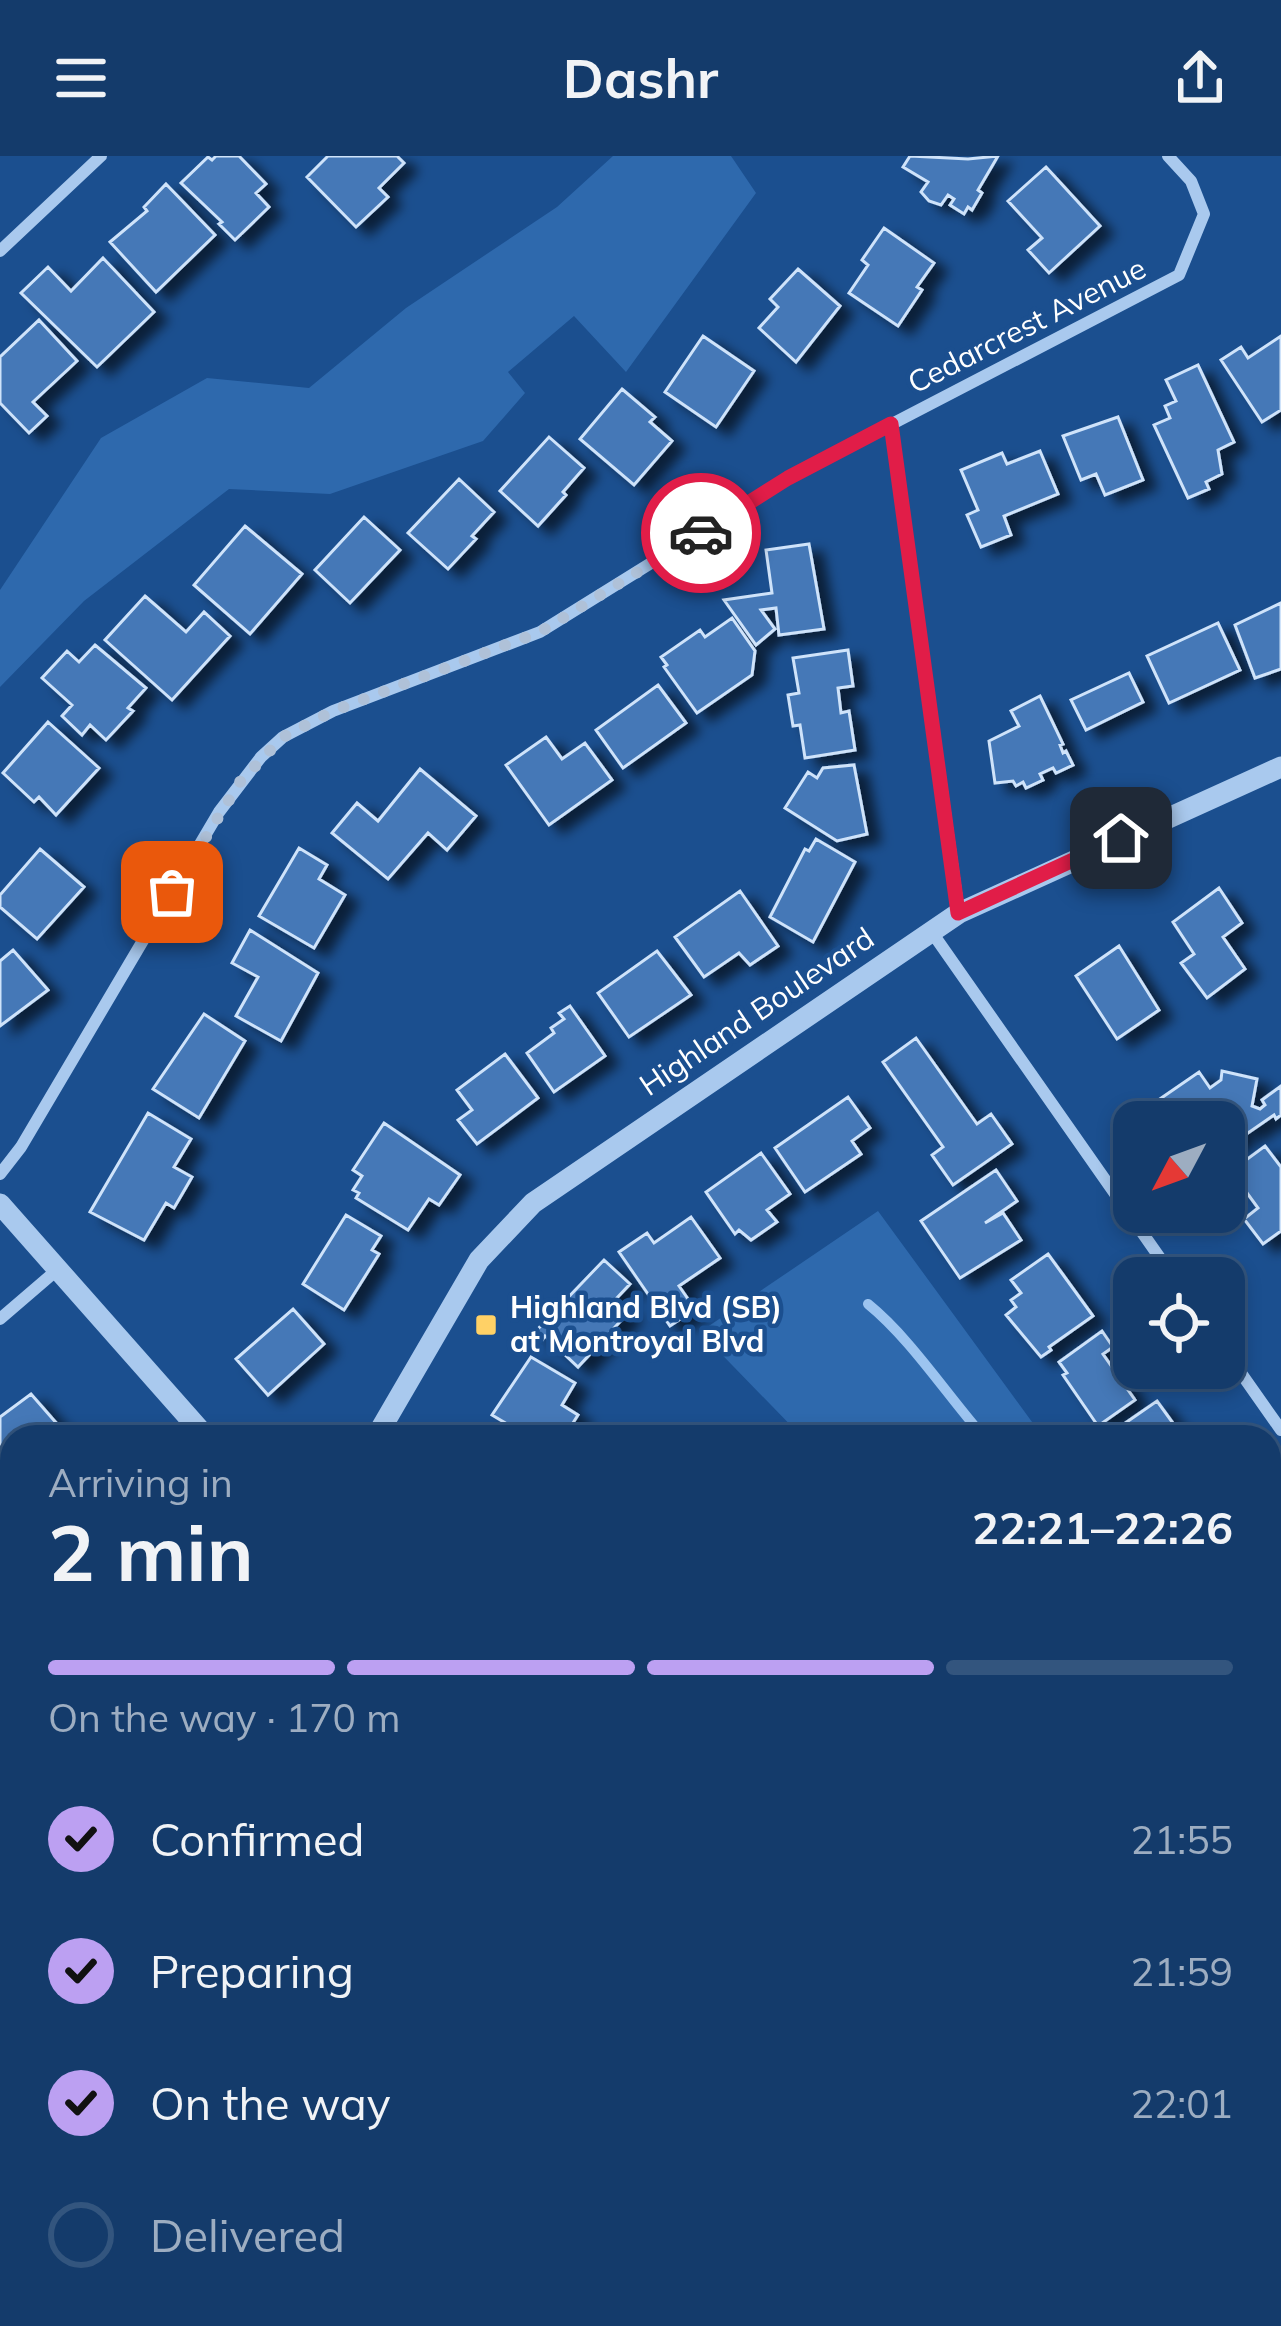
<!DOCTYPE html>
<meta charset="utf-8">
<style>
:root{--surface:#143b6b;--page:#214673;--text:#f1f3f6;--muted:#9dadc1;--line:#33557e;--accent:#bca0f2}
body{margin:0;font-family:Mulish,sans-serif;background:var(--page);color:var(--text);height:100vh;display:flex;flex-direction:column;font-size:45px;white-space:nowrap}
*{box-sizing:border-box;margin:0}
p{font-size:39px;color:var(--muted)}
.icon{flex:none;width:66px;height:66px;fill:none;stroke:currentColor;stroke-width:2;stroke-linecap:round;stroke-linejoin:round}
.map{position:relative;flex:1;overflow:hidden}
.drawer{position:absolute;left:0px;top:1269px;width:1281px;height:903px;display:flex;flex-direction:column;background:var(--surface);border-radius:36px 36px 0 0;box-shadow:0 6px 18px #0003,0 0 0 3px var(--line)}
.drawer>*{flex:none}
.needle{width:78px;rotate:229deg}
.controls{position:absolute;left:1113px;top:945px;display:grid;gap:24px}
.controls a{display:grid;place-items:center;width:132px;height:132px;border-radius:24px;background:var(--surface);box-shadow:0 6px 18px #0003,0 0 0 3px var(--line);font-size:60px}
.pin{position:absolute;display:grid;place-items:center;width:102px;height:102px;color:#fff;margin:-51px;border-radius:24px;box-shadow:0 6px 18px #0006}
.courier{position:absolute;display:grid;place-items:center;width:120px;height:120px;margin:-60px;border:9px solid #e11d48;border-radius:50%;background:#fff;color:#222;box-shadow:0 3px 15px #0007}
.summary em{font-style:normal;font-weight:700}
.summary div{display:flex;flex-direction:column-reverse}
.summary{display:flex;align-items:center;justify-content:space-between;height:204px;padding:0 48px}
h1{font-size:78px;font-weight:700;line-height:90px}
.bar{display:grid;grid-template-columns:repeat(4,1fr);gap:18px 12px;align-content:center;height:144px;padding:0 48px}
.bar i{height:15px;border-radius:9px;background:var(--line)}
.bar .on{background:var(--accent)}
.bar p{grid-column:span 4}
ol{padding:0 48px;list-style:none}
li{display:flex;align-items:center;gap:36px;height:132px}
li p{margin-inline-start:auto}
li .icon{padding:12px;border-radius:50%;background:var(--accent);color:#111;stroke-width:4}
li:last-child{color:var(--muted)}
li i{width:66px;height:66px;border:6px solid var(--line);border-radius:50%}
header{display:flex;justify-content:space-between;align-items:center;height:156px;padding:0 48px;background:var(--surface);font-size:54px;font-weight:700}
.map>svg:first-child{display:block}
.green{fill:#2e69ad}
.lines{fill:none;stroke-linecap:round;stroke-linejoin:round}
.stream{stroke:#9cc4f0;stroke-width:10}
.building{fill:#4478b7;stroke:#cfe3fa;stroke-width:3;filter:url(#shadow)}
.minor{stroke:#a9c9ee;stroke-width:12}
.tertiary{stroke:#a9c9ee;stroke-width:21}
.done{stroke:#afc1d8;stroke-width:12;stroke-dasharray:0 21.6}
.route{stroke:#e11d48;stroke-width:15}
.poi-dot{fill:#ffd166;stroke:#1b4f8f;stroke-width:4.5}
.labels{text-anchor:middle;stroke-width:9;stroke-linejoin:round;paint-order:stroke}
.street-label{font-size:30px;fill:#fff;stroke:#1b4f8f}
.poi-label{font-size:30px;font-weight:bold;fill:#fff;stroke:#1b4f8f;text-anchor:start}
</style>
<header><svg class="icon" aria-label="menu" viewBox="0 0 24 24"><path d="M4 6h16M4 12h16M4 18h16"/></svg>Dashr<svg class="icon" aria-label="share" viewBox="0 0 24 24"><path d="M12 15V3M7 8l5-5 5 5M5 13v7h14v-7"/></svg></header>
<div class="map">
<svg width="1281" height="2170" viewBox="0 0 1281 2170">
<defs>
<filter id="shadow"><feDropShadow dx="13" dy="8" stdDeviation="6" flood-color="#0009"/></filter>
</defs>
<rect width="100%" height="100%" fill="#1b4f8f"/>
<path class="green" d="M613 0H731L756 37 626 216 574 160 508 216 525 237 483 285 330 338 229 333 84 445 0 531V434L101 282 207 222 309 232 406 152 557 51Z
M878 1055 1043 1281H802L700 1176Z
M1269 1591 1281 1608V2007L1269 1995Z"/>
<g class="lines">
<path class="stream" d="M868 1148C910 1182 947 1239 984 1281
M1269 1663 1281 1684"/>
</g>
<path class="building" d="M216 0H239L266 28 256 37 269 51 235 84 219 68 222 66 181 27 208 1 212 4Z
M328 0H397L404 7 379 32 388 41 356 71 307 21Z
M910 0 968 3 998 0 978 34 982 37 972 54 968 51 964 58 950 49 954 43 948 39 941 49 929 45 921 36 928 26 903 11Z
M1046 11 1100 70 1049 117 1028 94 1042 82 1008 45Z
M166 28 215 79 156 136 110 86 147 55 144 51Z
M884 72 934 107 917 131 922 134 898 170 849 137 868 109 862 104Z
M103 102 154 156 97 211 21 137 48 111 71 135Z
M798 113 840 150 796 206 759 172 778 151 770 143Z
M39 164 77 205 33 246 47 260 29 277 0 247V201Z
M703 180 754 215 716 271 665 236Z
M1281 180V254L1262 266 1221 204 1241 191 1248 202Z
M1198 209 1234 286 1218 294 1222 318 1206 326 1209 333 1188 342 1154 269 1170 262 1165 250 1176 245 1166 224Z
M622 233 655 261 650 266 672 285 634 329 580 283Z
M1118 261 1143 324 1105 339 1096 318 1081 324 1063 280Z
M549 281 584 312 563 336 566 339 538 370 500 335Z
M1040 295 1058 338 1004 360 1011 379 981 391 967 359 978 354 961 314 1002 297 1007 308Z
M459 323 494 356 472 380 476 383 448 413 408 377Z
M364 361 400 394 350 447 315 414Z
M245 370 302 418 250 478 194 429Z
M809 388 824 473 779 479 776 452 761 454 775 473 756 489 724 444 772 437 766 394Z
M145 440 186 476 204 456 230 480 172 544 105 484Z
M1281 447V513L1255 522 1235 469Z
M732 462 755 495 752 519 697 557 664 511 667 509 661 501 700 474 705 481Z
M1218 467 1240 514 1169 547 1147 500Z
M95 489 146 532 128 552 133 555 106 584 90 569 82 579 62 560 72 549 42 522 67 495 79 506Z
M848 494 853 530 838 532 841 557 849 555 855 594 805 602 800 569 793 570 788 539 799 537 793 502Z
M1129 517 1143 546 1086 574 1071 544Z
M658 529 686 567 623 612 596 574Z
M1040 540 1063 588 1060 589 1063 597 1066 595 1073 609 1056 617 1053 612 1040 618 1043 624 1026 632 1023 626 1016 630 1013 625 995 627 989 585 1019 570 1011 555Z
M48 566 99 612 56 659 39 641 34 646 3 617Z
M546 581 562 603 585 587 612 624 549 669 506 609Z
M854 609 867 678 837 685 785 652 808 616 817 622 823 612Z
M420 613 476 660 447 694 428 677 388 723 332 677 357 647 378 665Z
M816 683 855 706 813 786 770 761 805 693 809 695Z
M299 692 327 709 319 723 345 739 314 792 259 760Z
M40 693 84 731 37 783 0 751V739Z
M1219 732 1242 767 1223 781 1245 813 1207 842 1181 807 1194 798 1173 766Z
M740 735 778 790 750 809 739 797 704 821 675 781Z
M250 774 318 817 281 885 236 860 258 821 232 807Z
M1119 790 1159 854 1117 883 1076 820Z
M13 794 48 834 0 870V805Z
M657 795 691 839 629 881 598 837Z
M570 850 605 900 554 936 527 897 554 877 551 872 564 863 559 857Z
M204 858 245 885 199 962 153 933Z
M916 882 977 968 991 958 1012 988 953 1029 932 999 943 991 883 906Z
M505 898 538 942 477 988 458 964 472 954 457 934Z
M1222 915 1257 923 1252 950 1260 953 1265 949 1262 944 1281 930V959L1276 963 1274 959 1248 977 1240 966 1232 964 1242 979 1224 992V966H1171L1157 945 1199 916 1210 932 1221 924Z
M848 941 870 972 852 985 861 998 805 1036 775 992Z
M148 957 191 983 174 1011 192 1021 174 1052 166 1047 144 1084 90 1056Z
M384 967 460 1019 439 1049 429 1043 408 1074 356 1042 359 1037 353 1034 362 1020 353 1014Z
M1265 990 1281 1011V1075L1263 1088 1244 1063 1258 1052 1231 1015Z
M761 997 790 1038 767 1054 777 1066 751 1084 739 1074 735 1078 706 1036Z
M996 1014 1017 1045 985 1067 1003 1057 1021 1084 960 1122 921 1065Z
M346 1059 381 1080 372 1094 379 1098 344 1154 303 1128Z
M691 1061 720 1102 679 1130 695 1153 670 1170 619 1096 647 1077 654 1087Z
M1048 1098 1093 1160 1049 1191 1051 1194 1041 1201 1006 1159 1016 1151 1011 1144 1021 1137 1011 1124Z
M604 1104 630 1128 615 1144 628 1157 578 1211 545 1180 543 1183 535 1176Z
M293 1153 324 1188 268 1239 236 1203Z
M1102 1175 1113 1191 1103 1198 1135 1244 1098 1270 1063 1219 1067 1217 1059 1206Z
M531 1201 575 1227 562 1249 578 1259 564 1281H529L492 1259Z
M31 1238 65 1277 61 1281H12V1324L0 1334V1261Z
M1157 1245 1183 1281H1110L1108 1279Z
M1281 1411V1490L1273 1496 1269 1490V1420Z
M0 1600 12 1614V1629L0 1639Z
M12 1648V1685L0 1671V1658Z
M0 2019 12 2033V2041L0 2052Z
M12 2083V2119L0 2105V2094Z
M439 2160H504L493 2170H447Z
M745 2160H814L802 2170H741L748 2164Z
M820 2160H861L855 2166 858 2170H809Z
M1197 2160H1243L1236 2166 1229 2160 1219 2170H1206Z"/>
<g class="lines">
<path class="minor" d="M0 95 101 0
M891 268 959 757
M931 775 1174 1122
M0 1018 21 991 219 656 261 601 283 581 333 555 540 476 788 322 1179 119 1204 58 1191 25 1168 0
M0 1163 57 1114
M1224 1193 1281 1274
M0 1823 12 1836
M299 2160 307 2170
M572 2170 584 2160"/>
<path class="tertiary" d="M0 1048 206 1281
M376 1281 479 1104 533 1047 959 757 1281 611
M983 2160 992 2170"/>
</g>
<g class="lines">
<path class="done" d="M172 736 240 626 283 581 333 555 540 476 701 377"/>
<path class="route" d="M701 377 788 322 891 268 958 757 1121 682"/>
</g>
<rect class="poi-dot" x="474" y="1157" width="24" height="24" rx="6"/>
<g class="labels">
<g class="street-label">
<text transform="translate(1027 170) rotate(-27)" y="10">Cedarcrest Avenue</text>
<text transform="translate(757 856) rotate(-34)" y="10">Highland Boulevard</text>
</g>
<g class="poi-label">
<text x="510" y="1162">Highland Blvd (SB)<tspan x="510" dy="34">at Montroyal Blvd</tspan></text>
</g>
</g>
</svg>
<div class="controls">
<a><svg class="needle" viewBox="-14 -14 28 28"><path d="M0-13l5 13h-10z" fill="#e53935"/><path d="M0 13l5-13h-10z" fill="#9dadc1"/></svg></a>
<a><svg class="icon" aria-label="locate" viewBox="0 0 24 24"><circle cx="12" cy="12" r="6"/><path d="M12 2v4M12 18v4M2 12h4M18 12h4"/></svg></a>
</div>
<div class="pin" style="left:172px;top:736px;background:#ea580c"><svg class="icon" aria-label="bag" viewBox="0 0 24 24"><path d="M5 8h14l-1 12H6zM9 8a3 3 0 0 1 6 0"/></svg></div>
<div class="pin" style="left:1121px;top:682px;background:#1f2937"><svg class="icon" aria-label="home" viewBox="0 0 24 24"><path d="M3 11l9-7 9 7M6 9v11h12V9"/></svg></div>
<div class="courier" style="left:701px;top:377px"><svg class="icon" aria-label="car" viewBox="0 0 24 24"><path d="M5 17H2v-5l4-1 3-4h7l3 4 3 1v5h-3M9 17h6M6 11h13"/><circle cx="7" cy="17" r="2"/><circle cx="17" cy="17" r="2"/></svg></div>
<section class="drawer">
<div class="summary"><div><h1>2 min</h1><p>Arriving in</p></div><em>22:21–22:26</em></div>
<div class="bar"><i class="on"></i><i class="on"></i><i class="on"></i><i></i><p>On the way · 170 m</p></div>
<ol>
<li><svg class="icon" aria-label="check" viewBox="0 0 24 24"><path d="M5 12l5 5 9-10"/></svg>Confirmed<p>21:55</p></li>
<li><svg class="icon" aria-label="check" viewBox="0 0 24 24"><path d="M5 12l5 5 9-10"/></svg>Preparing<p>21:59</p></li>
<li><svg class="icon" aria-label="check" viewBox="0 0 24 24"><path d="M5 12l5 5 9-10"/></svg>On the way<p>22:01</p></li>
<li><i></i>Delivered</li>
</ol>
</section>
</div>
